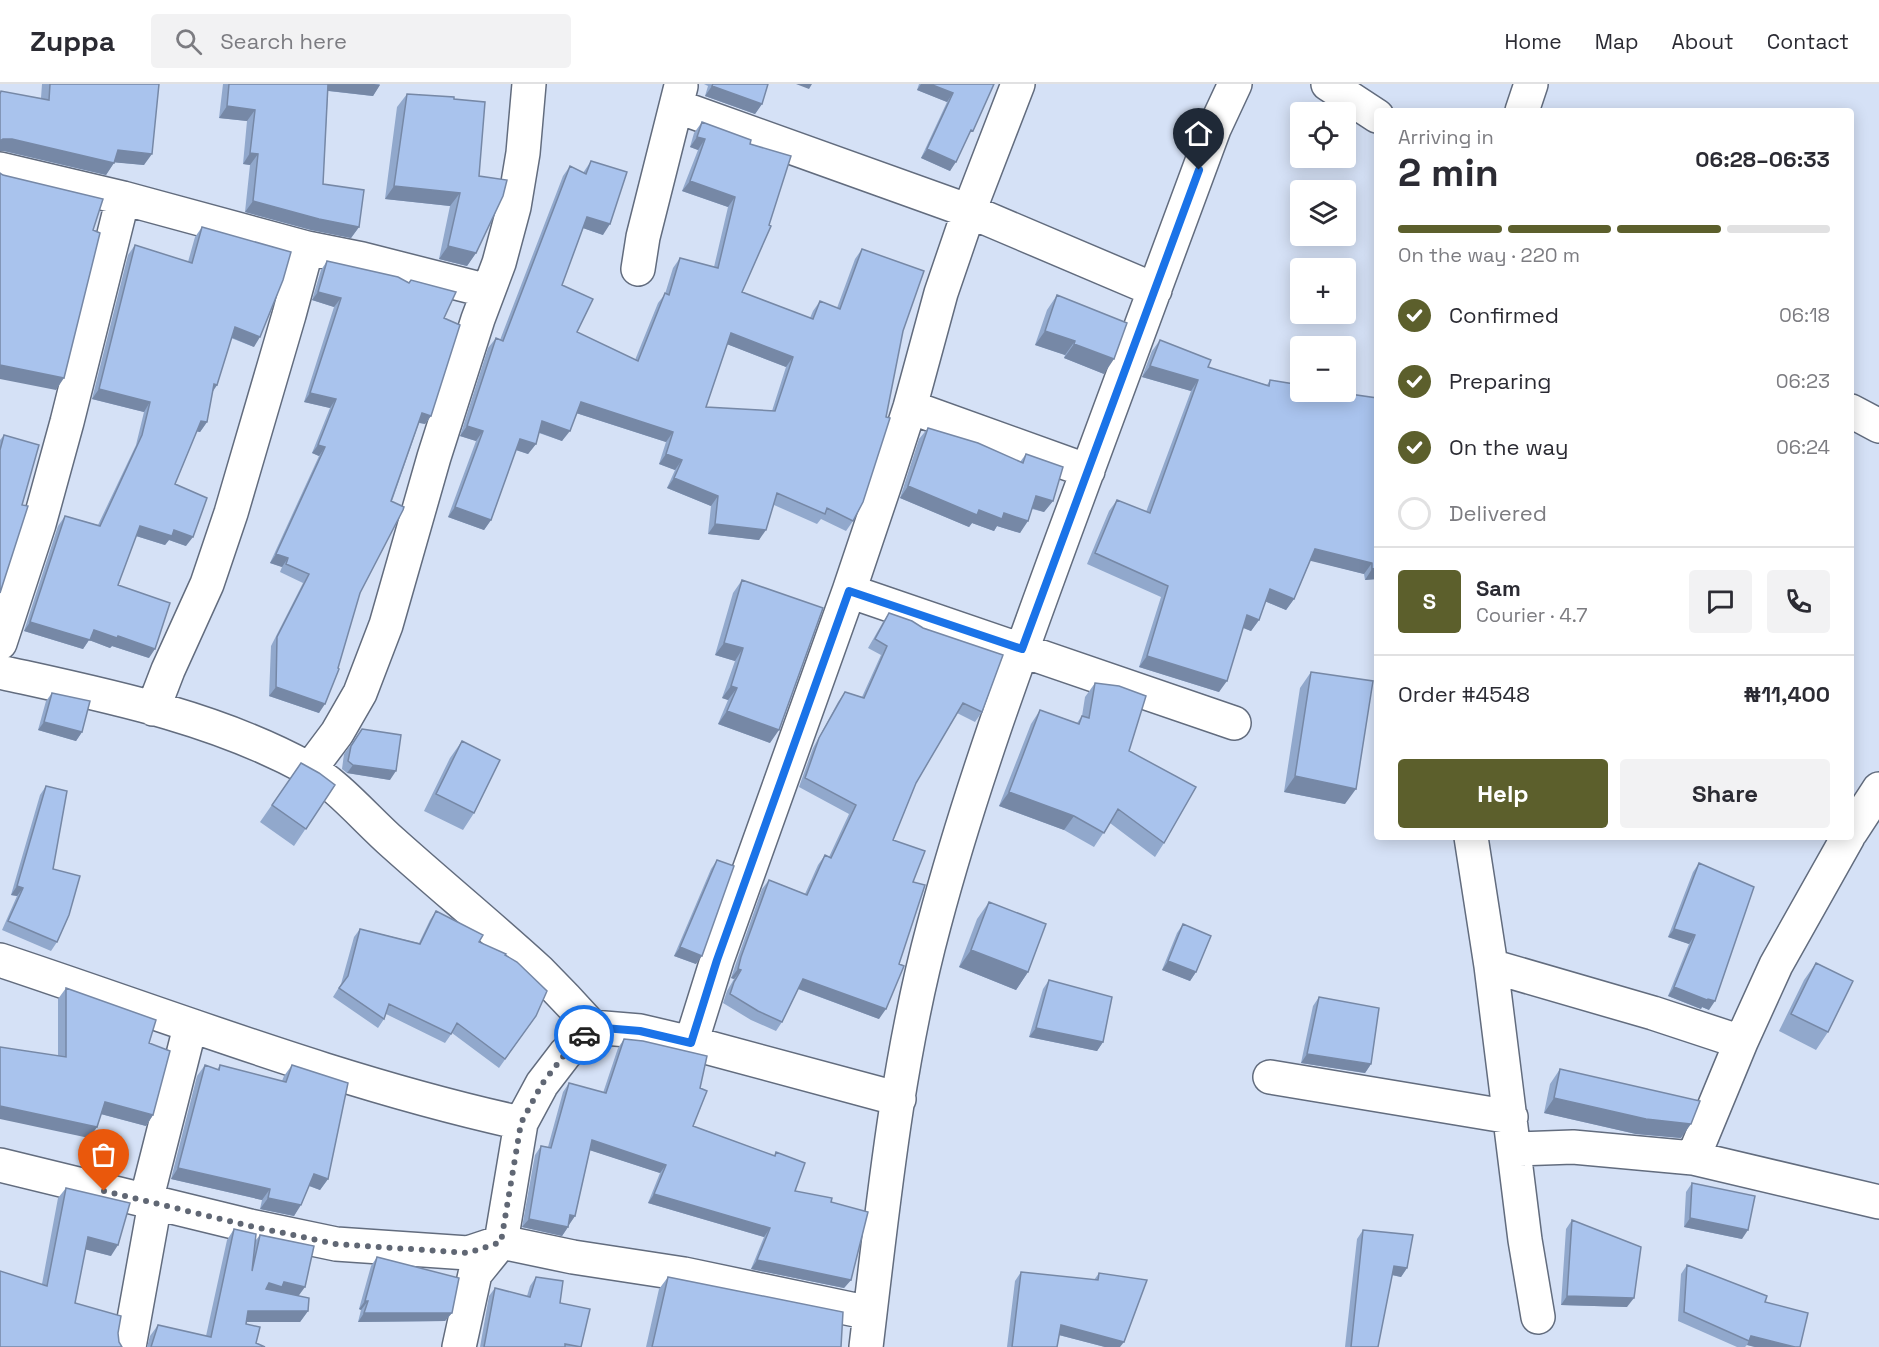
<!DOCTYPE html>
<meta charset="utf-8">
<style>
:root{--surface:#fff;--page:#f2f2f3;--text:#2b2b33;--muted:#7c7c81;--line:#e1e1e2;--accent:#5c5f2c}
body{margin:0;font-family:"Space Grotesk",sans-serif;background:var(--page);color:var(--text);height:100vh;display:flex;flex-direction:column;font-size:22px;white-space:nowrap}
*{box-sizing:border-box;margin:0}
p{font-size:20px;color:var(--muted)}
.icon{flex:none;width:33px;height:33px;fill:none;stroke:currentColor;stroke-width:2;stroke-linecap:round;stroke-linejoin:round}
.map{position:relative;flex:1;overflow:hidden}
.sheet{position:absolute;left:1374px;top:24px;width:480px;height:732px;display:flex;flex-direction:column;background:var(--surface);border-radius:6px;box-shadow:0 3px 15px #0003}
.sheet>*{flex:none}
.fabs{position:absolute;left:1290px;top:18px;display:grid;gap:12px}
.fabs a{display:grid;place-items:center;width:66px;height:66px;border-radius:6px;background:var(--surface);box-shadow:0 3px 15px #0003;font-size:30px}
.pin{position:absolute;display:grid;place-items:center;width:51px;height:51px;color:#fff;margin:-62px -26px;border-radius:50% 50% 50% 0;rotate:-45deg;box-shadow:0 0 6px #0007}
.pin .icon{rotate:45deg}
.courier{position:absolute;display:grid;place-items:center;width:60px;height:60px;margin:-30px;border:4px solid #1a73e8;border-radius:50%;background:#fff;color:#222;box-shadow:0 2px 8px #0007}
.headline em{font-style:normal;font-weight:700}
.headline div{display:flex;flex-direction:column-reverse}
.headline{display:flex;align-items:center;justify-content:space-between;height:102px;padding:0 24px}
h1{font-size:39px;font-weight:700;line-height:45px}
.bar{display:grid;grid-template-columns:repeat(4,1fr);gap:9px 6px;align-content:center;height:72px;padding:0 24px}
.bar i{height:8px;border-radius:4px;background:var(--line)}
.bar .selected{background:var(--accent)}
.bar p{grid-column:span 4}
.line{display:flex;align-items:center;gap:15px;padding:0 24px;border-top:2px solid var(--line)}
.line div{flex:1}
.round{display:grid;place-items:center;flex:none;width:63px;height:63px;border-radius:6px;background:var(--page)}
ol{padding:0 24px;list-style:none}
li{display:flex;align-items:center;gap:18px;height:66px}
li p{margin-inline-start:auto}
li .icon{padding:6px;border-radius:50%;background:var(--accent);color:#fff;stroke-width:4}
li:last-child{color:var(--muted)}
li i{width:33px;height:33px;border:3px solid var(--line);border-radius:50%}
.primary-button{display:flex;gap:12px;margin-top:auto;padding:12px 24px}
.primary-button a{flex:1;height:69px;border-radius:6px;background:var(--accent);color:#fff;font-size:24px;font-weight:700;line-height:69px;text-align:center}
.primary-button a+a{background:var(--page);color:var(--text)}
header{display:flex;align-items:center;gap:36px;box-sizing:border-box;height:84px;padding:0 30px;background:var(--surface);border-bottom:2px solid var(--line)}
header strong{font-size:28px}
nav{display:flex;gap:33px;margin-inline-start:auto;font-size:21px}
.search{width:420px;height:54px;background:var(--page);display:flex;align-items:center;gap:15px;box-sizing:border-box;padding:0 21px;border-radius:6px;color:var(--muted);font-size:22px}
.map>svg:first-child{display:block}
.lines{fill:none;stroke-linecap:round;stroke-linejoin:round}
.minor-casing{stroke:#626c7e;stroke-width:36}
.minor{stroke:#fff;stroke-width:33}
.wall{fill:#91a8cc;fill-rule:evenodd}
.shaded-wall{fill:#7688a6}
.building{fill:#a9c3ed;stroke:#7688a6;stroke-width:1.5;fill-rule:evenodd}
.done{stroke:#606774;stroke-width:6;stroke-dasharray:0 10.8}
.route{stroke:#1a73e8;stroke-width:8}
</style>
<header>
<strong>Zuppa</strong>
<div class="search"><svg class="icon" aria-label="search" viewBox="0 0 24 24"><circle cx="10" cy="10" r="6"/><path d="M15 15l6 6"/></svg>Search here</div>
<nav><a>Home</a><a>Map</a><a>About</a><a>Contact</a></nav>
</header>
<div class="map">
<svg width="1879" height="1263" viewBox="0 0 1879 1263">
<rect width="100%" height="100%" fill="#d5e1f6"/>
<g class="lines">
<g class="minor-casing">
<path id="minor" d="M1328 0 1377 32
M676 22 969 127 1155 206
M1522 27 1531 0
M0 85 123 114 307 164 362 175 488 207
M638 185 643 153 681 2
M910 323 1088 387
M1851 327 1879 342
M849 507 1234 639
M0 559 39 440 67 338 123 114
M0 588C104 611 212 632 307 684 336 699 367 736 392 758 441 802 491 843 539 887 557 905 575 924 592 943L640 947 691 959 899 1015
M153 625 168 586 207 500 231 429 289 231 307 164
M310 685 337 649 360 609 386 541 434 373 478 235 499 179 514 123 523 69 529 0
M1851 748 1879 705
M1471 753 1491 882 1525 1156 1538 1233
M0 876C172 933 343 1000 521 1039
M1491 882 1653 929 1741 958
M691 959 717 876 849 507 884 403 910 323 941 209 969 127 1018 0
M1270 993 1511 1033
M1514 1065 1573 1063 1693 1074 1879 1118
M1693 1074 1741 958 1776 881 1848 753
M0 1081 250 1142 336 1160 468 1169 501 1158 573 1173 684 1190 870 1229
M146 1117 190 943
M129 1263 155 1119
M459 1263 475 1190 501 1158 521 1039 542 1000 565 970 592 943
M866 1263C883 1122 897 978 934 841 969 709 1016 581 1063 453 1113 317 1164 182 1214 45L1235 0"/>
</g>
<use href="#minor" class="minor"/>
</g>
<path class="wall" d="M42 0H159L144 81 114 78 106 91 4 67 41 14Z
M223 0H380L373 12 328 7 323 100 359 143 351 154 311 146 245 128 250 81 243 80 247 37 219 34Z
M704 0H768L762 20 755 30 705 12 708 2Z
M919 0H994L950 87 921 74 947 18 917 6Z
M407 10 454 15 479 92 476 169 467 182 439 175 450 122 385 115 397 23Z
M702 38 750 60 742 208 810 234 813 227 820 217 837 224 855 175 862 165 903 247 853 437 846 447 821 435 817 440 774 421 759 456 708 450 711 422 667 404 675 386 659 380 666 358 576 329 562 357 539 349 536 360 528 370 516 366 491 436 484 446 448 433 476 357 460 352 488 264 496 254 500 256 563 92 570 82 583 89 591 77 603 151 583 144 562 201 577 248 635 276 658 219 665 210 673 184 680 174 714 183 728 123 682 107 698 66 690 63 694 49ZM727 260 786 283 772 327 706 323Z
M202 143 254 263 231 254 217 301 212 309 207 338 200 348 197 347 175 400 186 462 169 456 165 461 136 452 118 501 149 574 112 562 110 564 89 556 83 565 24 547 58 442 65 432 98 441 136 361 144 328 92 315 128 171 135 161 188 178 195 153Z
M327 177 409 199 411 196 444 234 431 332 425 340 419 339 319 629 269 612 271 562 303 499 280 488 282 483 270 479 319 372 312 369 330 324 304 318 334 223 312 216 321 186Z
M1057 211 1104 290 1064 274 1065 271 1035 261 1047 226Z
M1160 256 1208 283 1267 301 1270 296 1336 308 1377 495 1365 496 1364 490 1310 476 1294 515 1286 526 1265 517 1259 536 1251 547 1243 544 1219 608 1139 583 1161 513 1087 480 1109 427 1117 416 1146 428 1191 307 1142 293 1152 267Z
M928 344 1020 378 1026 370 1053 417 1044 428 1032 425 1020 449 997 442 994 447 972 439 969 443 900 414 919 355Z
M4 351 22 421 0 509V356Z
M742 496 770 659 718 640 728 616 722 614 735 577 715 571 733 509Z
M889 529 982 628 975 638 957 629 916 699 893 756 913 798 879 935 798 905 782 938 776 947 751 936 723 919 727 907 734 895 731 894 735 882 762 805 769 796 805 810 818 781 825 771 829 773 849 730 799 703 813 664 838 618 845 608 862 613 881 571 868 564 883 538Z
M1311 588 1345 720 1284 708 1300 604Z
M1095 599 1129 667 1164 759 1155 773 1110 739 1094 763 1064 746 999 722 1031 640 1040 626 1077 639 1082 632 1085 613Z
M52 609 82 648 76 657 38 646 46 617Z
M362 645 390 696 347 689 342 685 344 670Z
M462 657 474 729 463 746 424 727 450 674Z
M301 679 335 701 294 762 260 738Z
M46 702 53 785 57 858 51 867 2 846 17 812 11 811 40 711Z
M717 776 696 880 674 872 711 785Z
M1699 779 1709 926 1702 923 1701 925 1668 912 1689 860 1668 853 1693 788Z
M989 818 1028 888 1016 906 959 883 977 835Z
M436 827 479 858 505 871 536 932 499 984 452 949 445 959 386 930 384 935 378 944 333 913 341 900 354 853 360 845 419 859 430 836Z
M1183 840 1196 888 1190 897 1162 886 1177 849Z
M1816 879 1828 948 1816 966 1779 947 1804 896Z
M1049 896 1103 958 1097 967 1029 953 1043 905Z
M66 904 149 959 153 1031 146 1042 101 1030 97 1043 89 1054 58 971V915Z
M1319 913 1371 980 1365 989 1301 979 1313 922Z
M624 955 700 1004 693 1042 774 1072 776 1068 795 1107 831 1118 851 1196 844 1204 751 1185 764 1153 648 1119 660 1089 590 1066 575 1132 568 1141V1143L562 1152 522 1143 535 1071 541 1062 548 1063 563 1008 569 999 603 1009 618 964Z
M205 981 217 986 220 981 282 997 284 992 292 981 328 1095 320 1106 309 1102 294 1132 260 1125 262 1116 171 1095 197 992Z
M1560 985 1681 1054 1636 1050 1544 1029 1550 1000Z
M1692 1099 1742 1155 1684 1143 1686 1108Z
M66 1104 111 1172 85 1165 75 1219 118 1249 119 1258 42 1200 58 1114Z
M1572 1136 1627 1223 1561 1221 1566 1145Z
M234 1145 255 1157 260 1151 308 1227 300 1238H246L256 1259 265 1263H147L150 1252 158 1241 206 1252 227 1156Z
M1363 1146 1407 1184 1401 1193 1392 1191 1378 1263H1345L1357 1155Z
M377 1173 452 1229 445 1237 358 1238 361 1226 359 1225 371 1182Z
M1687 1181 1765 1218 1800 1263H1755L1747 1261 1745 1263H1737L1678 1237 1681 1190Z
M1021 1188 1094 1196 1099 1189 1120 1263H1105L1059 1251 1057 1263H1007L1015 1197Z
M536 1193 560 1219 581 1263H480L489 1212 495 1204 527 1212 530 1202Z
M668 1193 841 1263H646L659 1205Z"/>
<path class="shaded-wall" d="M325 0H374L380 1 373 12 321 6Z
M796 0H812L809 5Z
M921 0H930L953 9 947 18 917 6Z
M712 2 762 20 755 30 705 12Z
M227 22 255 26 247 37 219 34Z
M697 53 705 55 698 66 690 63Z
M3 55H12L114 79 106 91 4 67H0V57Z
M927 65 956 78 950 87 921 74Z
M118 66 152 70 144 81 110 78Z
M250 69 258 70 250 81 243 80Z
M690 97 735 113 728 123 682 107Z
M394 102 460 109 450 122 385 115Z
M253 117 359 143 351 154 311 146 245 128Z
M587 133 610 140 603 151 580 143Z
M448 162 476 169 467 182 439 175Z
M318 208 341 214 334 223 312 216Z
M235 243 260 253 254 263 228 252Z
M1045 247 1075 257 1065 271 1035 261Z
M731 249 793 273 786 283 724 259Z
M1074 260 1114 275 1104 290 1064 274Z
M0 281 64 294 56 306 0 295Z
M1150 282 1198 296 1191 307 1142 293Z
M214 300 217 301 210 311Z
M99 305 150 318 144 328 92 315Z
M310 309 336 315 330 324 304 318Z
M581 318 673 348 666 358 573 328Z
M422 329 431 332 425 340 416 338Z
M201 337 207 338 200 348 194 347Z
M542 337 570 347 562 357 535 347Z
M467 342 483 347 476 357 460 352Z
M520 355 536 360 528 370 513 365Z
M318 361 325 363 319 372 312 369Z
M666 370 682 376 675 386 659 380Z
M674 394 718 412 711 422 667 404Z
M908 402 979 426 1004 429 1028 437 1020 449 997 442 994 447 972 439 969 443 900 414Z
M1036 412 1053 417 1044 428 1028 423Z
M455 423 491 436 484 446 448 433Z
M715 440 766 446 759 456 708 450Z
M140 442 174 446 193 453 186 462 169 456 165 461 133 451Z
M1315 465 1372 479 1364 490 1307 476Z
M276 470 288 474 282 483 270 479Z
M1377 484V495L1365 496 1372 485Z
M1270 505 1294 515 1286 526 1262 516Z
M1247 531 1259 536 1251 547 1239 542Z
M30 538 94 546 118 552 155 565 149 574 112 562 110 564 89 556 83 565 24 547Z
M724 559 743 564 735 577 715 571Z
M1147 572 1227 597 1219 608 1139 583Z
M731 602 737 604 728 616 722 614Z
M276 603 325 620 319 629 269 612Z
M727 627 779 646 770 659 718 640Z
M44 638 82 648 76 657 38 646Z
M353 681 396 687 390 696 347 689Z
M1295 692 1356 705 1345 720 1284 708Z
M1009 708 1074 732 1064 746 999 722Z
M17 802 23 804 17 812 11 811Z
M1674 845 1695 851 1689 860 1668 853Z
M680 863 702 872 696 880 674 872Z
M971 866 1028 888 1016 906 959 883Z
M1168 877 1196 888 1190 897 1162 886Z
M738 885 741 886 734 895 731 894Z
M803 895 886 925 879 935 796 904Z
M1674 903 1715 917 1709 926 1702 923 1701 925 1668 912Z
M1036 944 1103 958 1097 967 1029 953Z
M1307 970 1371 980 1365 989 1301 979Z
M1554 1014 1691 1040 1681 1054 1636 1050 1544 1029Z
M105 1018 153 1031 146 1042 97 1029Z
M0 1022 97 1043 89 1054 0 1035Z
M592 1056 666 1081 660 1089 586 1065Z
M178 1084 270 1105 262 1116 171 1095Z
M314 1090 328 1095 320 1106 307 1101Z
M654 1110 770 1144 764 1153 648 1119Z
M268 1114 301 1121 294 1132 260 1125Z
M570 1131 575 1132 569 1141 564 1140Z
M1690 1134 1748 1146 1742 1155 1684 1143Z
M529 1135 568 1143 562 1152 522 1143Z
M88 1153 118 1161 111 1172 80 1164Z
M757 1176 851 1196 844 1204 751 1185Z
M1394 1182 1407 1184 1401 1193 1388 1190Z
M284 1198 305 1203 297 1214 261 1210 269 1199Z
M1567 1212 1634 1214 1627 1223 1561 1221Z
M365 1217H368L361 1226 359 1225Z
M248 1227H308L300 1238H240Z
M364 1229H452L445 1237 358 1238Z
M1061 1241 1124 1258 1120 1263H1105L1055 1250Z
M1751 1252 1795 1263H1755L1747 1261Z"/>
<path class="building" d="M50 0H159L152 70 118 66 114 79 12 55H3L0 57V10L1 7 49 16Z
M229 0H328L323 100 364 106 359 143 319 135 253 117 258 70 250 69 255 26 227 22Z
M713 0H768L762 20 712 2Z
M930 0H994L973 47 971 46 956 78 927 65 953 9Z
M407 10 454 13V15L485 18 479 92 507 96 503 112 476 169 448 162 460 109 394 102Z
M702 38 751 56 750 60 791 72 769 141 771 142 742 208 813 235 820 217 840 225 862 165 924 187 903 247 886 333 890 334 863 418 853 437 827 424 825 430 777 409 766 446 715 440 718 412 674 394 682 376 666 370 673 348 581 318 570 347 542 337 536 360 520 355 491 436 455 423 483 347 467 342 496 254 503 257 570 82 586 90 591 77 627 88 610 140 587 133 562 201 593 215 577 248 638 277 665 209 669 211 680 174 718 184 735 113 690 97 705 55 697 53ZM731 249 793 273 775 327 706 323Z
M0 89 3 91 103 115 93 146 100 149 64 294 0 281Z
M202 143 291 168 283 196 260 253 235 243 217 301 214 300 207 338 201 337 175 400 207 414 193 453 174 446 172 452 140 442 118 501 170 519 155 565 118 552 117 554 94 546 90 556 30 538 65 432 100 442 142 351 150 318 99 305 135 161 192 179Z
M327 177 398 193 409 199 411 196 456 208 444 234 460 241 431 332 422 329 391 417 404 423 403 426 360 509 338 584 339 585 325 620 276 603 277 553 309 490 286 480 288 474 276 470 325 363 318 361 336 315 310 309 341 214 318 208Z
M1057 211 1127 239 1114 275 1074 260 1075 257 1045 247Z
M1160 256 1211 276 1208 283 1269 302 1270 296 1300 301V308H1336L1377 314V484L1372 485V479L1315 465 1294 515 1270 505 1259 536 1247 531 1227 597 1147 572 1168 502 1095 469 1117 416 1150 429 1198 296 1150 282Z
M928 344 978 359 1023 379 1026 370 1063 383 1053 417 1036 412 1028 437 1004 429 1002 435 979 426 977 431 908 402Z
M4 351 39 361 22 421 28 422 0 509V366Z
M742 496 823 524 779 646 727 627 737 604 731 602 743 564 724 559Z
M889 529 912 537 923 544 1003 571 982 628 963 619 916 699 893 756 925 767 913 798 925 801 899 880 904 882 886 925 803 895 782 938 758 927 730 910 734 898 741 886 738 885 741 873 769 796 807 811 825 771 831 774 856 721 805 694 819 654 845 608 864 614 887 562 875 555Z
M1311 588 1373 597 1356 705 1295 692Z
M1095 599 1119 602 1146 612 1129 667 1196 703 1164 759 1118 725 1104 749 1074 732 1009 708 1040 626 1079 640 1082 632 1089 634Z
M52 609 90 617 82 648 44 638Z
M362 645 401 651 396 687 353 681 348 677 351 662Z
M462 657 500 676 474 729 436 710Z
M301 679 319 689 335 701 306 745 272 721Z
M46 702 67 707 53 785 80 792 69 831 57 858 8 837 23 804 17 802Z
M717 776 734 782 702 872 680 863Z
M1699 779 1754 803 1715 917 1708 915 1707 916 1674 903 1695 851 1674 845Z
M989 818 1046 840 1028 888 971 866Z
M436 827 483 851 479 858 506 870 505 871 517 878 547 907 536 932 505 975 457 939 451 950 389 920 384 935 339 904 348 892 360 845 420 860Z
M1183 840 1211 852 1196 888 1168 877Z
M1816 879 1853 897 1828 948 1791 930Z
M1049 896 1112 913 1103 958 1036 944Z
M66 904 156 936 149 959 170 967 153 1031 105 1018 97 1043 0 1022V963L66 973Z
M1319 913 1379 924 1371 980 1307 970Z
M624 955 643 957 707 972 700 1004 707 1007 693 1042 775 1072 776 1068 805 1079 795 1107 832 1114 831 1118 868 1128 851 1196 757 1176 770 1144 654 1110 666 1081 592 1056 575 1132 570 1131 568 1143 529 1135 541 1062 551 1064 569 999 606 1009Z
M205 981 219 986 220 981 286 998 292 981 348 999 328 1095 314 1090 301 1121 268 1114 270 1105 178 1084Z
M1560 985 1700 1017 1691 1040 1646 1035 1554 1014Z
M1692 1099 1755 1112 1748 1146 1690 1134Z
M66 1104 130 1119 118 1161 88 1153 75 1219 121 1232 118 1249 119 1258 122 1263H0V1187L47 1202Z
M1572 1136 1641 1163 1634 1214 1567 1212Z
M234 1145 256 1150 252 1187 260 1151 314 1162 305 1203 284 1198 282 1203 269 1199 266 1205 309 1214 308 1227H248L246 1240 260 1243 256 1259 265 1263H151L158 1241 211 1253Z
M1363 1146 1413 1151 1407 1184 1394 1182 1378 1263H1351Z
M377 1173 459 1194 452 1229H364L368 1217H365Z
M1687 1181 1767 1212 1765 1218 1808 1229 1800 1263H1795L1751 1252 1749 1257 1684 1228Z
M1021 1188 1098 1196 1099 1189 1147 1196 1124 1258 1061 1241 1057 1263H1012Z
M536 1193 563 1197 560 1219 590 1225 581 1263 565 1260V1263H484L495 1204 530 1213Z
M668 1193 843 1228 841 1263H652Z"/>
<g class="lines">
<path class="done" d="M104 1107 250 1142 336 1160 468 1169 501 1158 521 1039 542 1000 565 970 584 951"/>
<path class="route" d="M584 951 592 943 640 947 691 959 717 876 849 507 1022 565 1199 86"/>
</g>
</svg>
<div class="fabs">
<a><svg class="icon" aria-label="locate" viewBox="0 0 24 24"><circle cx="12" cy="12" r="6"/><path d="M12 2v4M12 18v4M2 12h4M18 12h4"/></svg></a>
<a><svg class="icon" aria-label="layers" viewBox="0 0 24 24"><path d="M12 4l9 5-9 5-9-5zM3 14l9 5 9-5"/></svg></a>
<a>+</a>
<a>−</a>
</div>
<div class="pin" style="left:104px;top:1107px;background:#ea580c"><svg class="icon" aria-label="bag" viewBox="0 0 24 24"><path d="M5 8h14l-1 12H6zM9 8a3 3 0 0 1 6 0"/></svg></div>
<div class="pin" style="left:1199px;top:86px;background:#1f2937"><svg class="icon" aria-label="home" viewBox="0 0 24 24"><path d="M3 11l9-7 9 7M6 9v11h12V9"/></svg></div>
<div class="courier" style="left:584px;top:951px"><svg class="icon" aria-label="car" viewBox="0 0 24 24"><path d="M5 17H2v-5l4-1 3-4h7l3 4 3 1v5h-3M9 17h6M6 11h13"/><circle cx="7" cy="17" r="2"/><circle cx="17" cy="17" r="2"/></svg></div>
<section class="sheet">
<div class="headline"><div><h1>2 min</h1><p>Arriving in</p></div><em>06:28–06:33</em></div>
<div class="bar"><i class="selected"></i><i class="selected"></i><i class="selected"></i><i></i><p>On the way · 220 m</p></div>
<ol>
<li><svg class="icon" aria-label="check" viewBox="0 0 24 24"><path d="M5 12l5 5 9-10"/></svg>Confirmed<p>06:18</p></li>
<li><svg class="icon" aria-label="check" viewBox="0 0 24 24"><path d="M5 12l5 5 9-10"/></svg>Preparing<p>06:23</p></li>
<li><svg class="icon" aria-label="check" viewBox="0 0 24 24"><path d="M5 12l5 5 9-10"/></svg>On the way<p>06:24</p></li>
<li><i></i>Delivered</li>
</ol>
<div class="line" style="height:108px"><b class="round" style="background:var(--accent);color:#fff">S</b><div><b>Sam</b><p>Courier · 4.7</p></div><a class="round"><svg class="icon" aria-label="chat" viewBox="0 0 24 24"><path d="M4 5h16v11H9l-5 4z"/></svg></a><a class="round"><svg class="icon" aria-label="phone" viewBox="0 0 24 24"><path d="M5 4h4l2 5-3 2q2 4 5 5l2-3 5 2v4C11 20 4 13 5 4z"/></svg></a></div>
<div class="line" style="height:78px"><div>Order #4548</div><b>₦11,400</b></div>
<div class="primary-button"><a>Help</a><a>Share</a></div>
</section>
</div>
